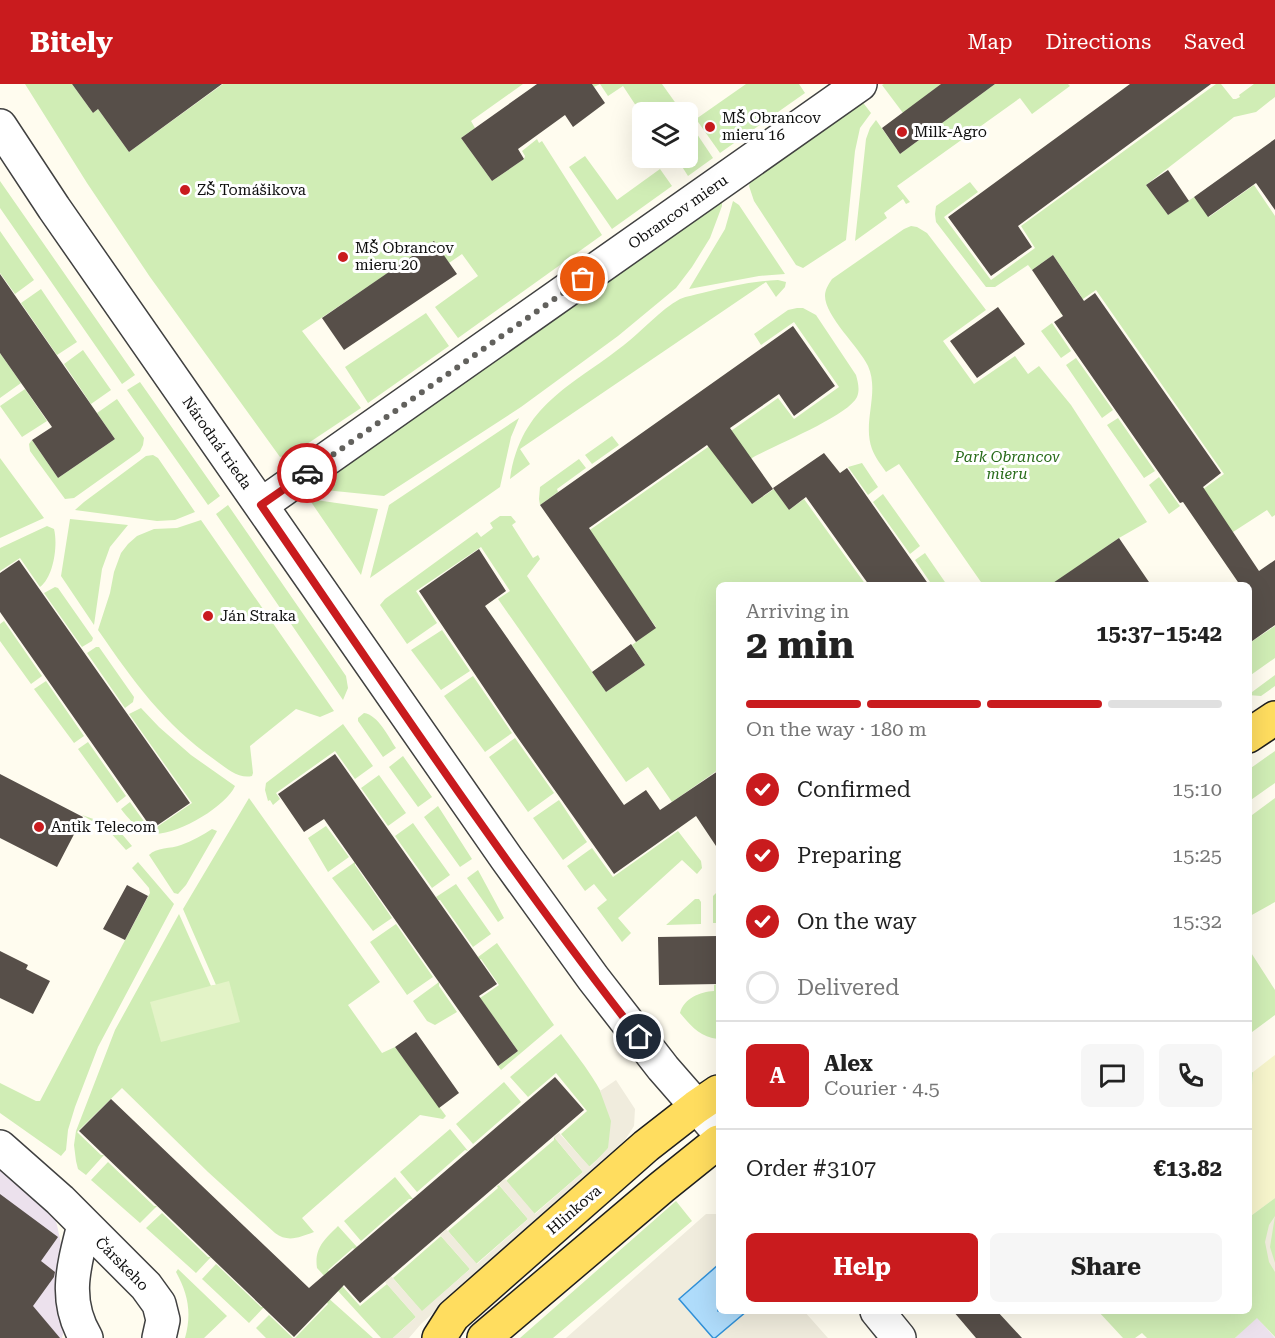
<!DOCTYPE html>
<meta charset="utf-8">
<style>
:root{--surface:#fff;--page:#f6f6f6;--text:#222;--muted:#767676;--line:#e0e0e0;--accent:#c91b1e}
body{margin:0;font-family:"Roboto Serif",serif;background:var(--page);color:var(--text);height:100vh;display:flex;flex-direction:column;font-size:22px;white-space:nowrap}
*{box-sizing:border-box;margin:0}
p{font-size:20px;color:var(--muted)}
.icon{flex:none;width:33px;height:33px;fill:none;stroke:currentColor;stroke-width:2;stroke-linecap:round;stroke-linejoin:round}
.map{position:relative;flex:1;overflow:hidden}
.details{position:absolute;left:716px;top:498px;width:536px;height:732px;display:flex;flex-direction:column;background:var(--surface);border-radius:9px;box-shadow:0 6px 24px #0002}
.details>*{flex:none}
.controls{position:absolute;left:632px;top:18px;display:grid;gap:12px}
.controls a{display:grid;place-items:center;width:66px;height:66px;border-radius:9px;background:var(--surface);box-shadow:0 6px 24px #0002;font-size:30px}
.pin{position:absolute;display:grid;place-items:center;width:51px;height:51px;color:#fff;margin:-26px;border:3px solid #fff;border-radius:50%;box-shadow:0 2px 6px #0007}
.courier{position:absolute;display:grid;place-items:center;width:60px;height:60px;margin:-30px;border:4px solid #c91b1e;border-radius:50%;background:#fff;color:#222;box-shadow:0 2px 8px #0007}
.headline em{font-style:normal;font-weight:700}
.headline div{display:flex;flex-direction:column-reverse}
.headline{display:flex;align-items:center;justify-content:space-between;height:102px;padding:0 30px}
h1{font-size:39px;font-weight:700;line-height:45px}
.bar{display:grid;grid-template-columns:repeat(4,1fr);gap:9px 6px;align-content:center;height:72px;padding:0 30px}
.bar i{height:8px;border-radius:4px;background:var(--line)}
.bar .on{background:var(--accent)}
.bar p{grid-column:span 4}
.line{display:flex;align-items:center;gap:15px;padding:0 30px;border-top:2px solid var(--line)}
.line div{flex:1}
.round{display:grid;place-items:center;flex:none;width:63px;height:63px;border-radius:9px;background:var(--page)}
ol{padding:0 30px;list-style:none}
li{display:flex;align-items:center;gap:18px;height:66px}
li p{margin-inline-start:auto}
li .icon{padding:6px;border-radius:50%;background:var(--accent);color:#fff;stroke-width:4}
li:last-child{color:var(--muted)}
li i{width:33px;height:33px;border:3px solid var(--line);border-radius:50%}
.button{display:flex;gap:12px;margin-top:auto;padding:12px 30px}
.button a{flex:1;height:69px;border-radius:9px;background:var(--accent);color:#fff;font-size:24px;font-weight:700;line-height:69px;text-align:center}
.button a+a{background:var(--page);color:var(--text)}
header{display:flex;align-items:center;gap:36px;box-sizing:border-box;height:84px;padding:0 30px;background:var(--accent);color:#fff}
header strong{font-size:28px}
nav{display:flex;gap:33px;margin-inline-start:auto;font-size:21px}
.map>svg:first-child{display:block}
.industrial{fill:#ece1ed}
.farmland{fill:#f7f5cc}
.green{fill:#d0edb5}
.pitch{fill:#e3f3c7}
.plaza{fill:#f0ecdd}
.water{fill:#afdcfb;stroke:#3090d8;stroke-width:1.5}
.building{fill:#574f49}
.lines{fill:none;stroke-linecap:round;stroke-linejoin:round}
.minor-casing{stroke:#414141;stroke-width:36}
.major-casing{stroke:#1f1f1f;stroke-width:36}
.minor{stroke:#fff;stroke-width:33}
.major{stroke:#ffdd5f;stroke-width:33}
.done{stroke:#62615d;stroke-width:6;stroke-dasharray:0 10.8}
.route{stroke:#c91b1e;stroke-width:8}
.poi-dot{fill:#c91b1e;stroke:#fff;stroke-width:2}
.labels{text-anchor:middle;stroke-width:6;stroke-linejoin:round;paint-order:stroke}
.poi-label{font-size:15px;fill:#0e0e0e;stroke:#fff;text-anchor:start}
.street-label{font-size:15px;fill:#0e0e0e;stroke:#fff}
.park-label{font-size:15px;font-style:italic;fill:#276b19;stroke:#fff}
</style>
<header>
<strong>Bitely</strong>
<nav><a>Map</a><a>Directions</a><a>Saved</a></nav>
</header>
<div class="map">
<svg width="1275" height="1254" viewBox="0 0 1275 1254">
<rect width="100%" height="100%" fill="#fffcef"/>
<path class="industrial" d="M0 1065 51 1124 57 1141 61 1160 69 1228 62 1254H0Z
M1257 1233 1275 1254H1235Z"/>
<path class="farmland" d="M1275 971V1114L1248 1134V1053L1253 988Z"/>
<path class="green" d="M25 0H72L93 29 98 25 129 68 223 0H523L471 37 475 44 461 54 492 97 524 75 525 72 522 67 537 55 539 59 542 57 602 151 458 254 435 223 478 192 462 170 449 179 434 158 302 247 361 324 292 370 280 373 150 193 87 99Z
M592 0H662L682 28H642V31L623 2 608 12 600 0 594 3Z
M746 0H799L805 9 720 69 696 35Z
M884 0H941L903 29 882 1Z
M995 0H1068L1070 2 1032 30 1020 14 897 102 910 118 906 120 903 115 884 129 887 134 855 157 866 55 870 44 876 36 900 70Z
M1216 0H1221L1233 15H1236L1240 13 1239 11 1254 0H1275V13L1256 28 1234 33 1146 101 1168 131 1194 113 1209 133 1254 101 1275 132V431L1272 433 1267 426 1233 448 1184 419 1224 390 1096 206 1061 230 1060 228 1081 212 1053 171 1032 186 1028 181 995 203H986L936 138 935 130 936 122 970 98 978 108 944 133 991 196 1035 164 1021 142Z
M861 16 871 29 860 44 855 67 846 156 803 184 796 181 754 117 749 102 751 94Z
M687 35 713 74 688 92 681 81 678 83 671 74H687Z
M585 72 617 116 660 85 672 102 612 145 569 83Z
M0 97 135 291 122 300 0 124Z
M722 115V122L710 154 692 183 676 204 618 252 521 323 384 412 305 404Z
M733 117 739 121 785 190 759 192 689 205 725 145Z
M911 142 917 143 927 149 986 226 943 257 974 300 1015 272 1028 290 1039 282 1071 321 1147 438 1119 454 1051 501H983L899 380 886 388C881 381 875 373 872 365 862 338 880 309 868 282 859 263 825 232 825 212 825 206 828 201 832 195L904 145Z
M0 147 34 196 15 210 0 189Z
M778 196 786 198 785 203 776 213 766 198 520 365 530 380 510 395C521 320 571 303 624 261 642 247 660 226 680 215 687 212 695 211 702 209 727 203 753 197 778 196Z
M41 205 77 258 57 271 21 219Z
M797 224H803L816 231 856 291C858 298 860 306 857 313 848 332 773 362 752 374 745 378 737 385 730 391L752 420 774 405 789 426 804 415 866 501H718V686L672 718 648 683 626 698 498 515 510 507 481 463 416 507 437 539 407 560 380 521 385 515 477 448 481 453 493 444 490 439 500 432H511L516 438 512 441 533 474 538 471 540 475 527 492 606 608 645 581 632 561 656 543 587 448 778 314 794 335 839 303 794 238 761 261 754 250 788 226Z
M426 229 449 262 368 319 345 283Z
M1052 239 1071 267 1061 274 1041 247Z
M83 266 111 306 91 320 64 280Z
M0 269 21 299 0 314Z
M1076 274 1113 326 1102 334 1066 281Z
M140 298 220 412 208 421 127 306Z
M25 305 47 337 22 353 0 322Z
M117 315 144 354 143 361 140 367 74 414 65 415 30 367 29 360 32 356 58 394 115 355 97 329Z
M519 334 511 353 500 403 370 494 389 421Z
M1118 334 1155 387 1144 394 1107 341Z
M612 352 619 361 592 380 585 371Z
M153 371 158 374 195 428 175 436 157 437 75 426 84 418 146 372Z
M0 374 44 434 0 454Z
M579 375 586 384 557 405 558 408 540 421 539 415 540 403Z
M862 379 878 403 868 411 848 383Z
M1159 393 1180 422 1169 430 1149 401Z
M883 410 920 462 910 470 873 418Z
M309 415 378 425 361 491Z
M228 421 346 592 348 604 343 616 216 430Z
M70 435 128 441 110 463 102 485 94 541 61 492Z
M201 436 334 627 320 633 296 625 250 662 253 689 252 692C238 695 226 684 215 676 163 639 134 598 98 546L110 509 114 488 121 469 128 460 137 452 154 445 177 444Z
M47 442 54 445C58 460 54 493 40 503L20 474 0 487V464Z
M925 469 947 501H932L915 476Z
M55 503 58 504 93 554 92 557 82 563 44 509Z
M4 537 42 592 31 600 0 557V540Z
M1275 542V574L1248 593V560Z
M442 546 470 587 441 606 411 566Z
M96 563H99L134 613 133 618 125 624 87 569Z
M1275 591V602L1261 612 1248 611Z
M473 592 512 649 485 668 444 612Z
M46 597 84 652 74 659 34 605Z
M141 624 159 643 191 671 235 702C226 723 172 755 149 749 138 746 127 733 121 725L130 718 151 747 192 719 129 630Z
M364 629C378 631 388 652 396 664L383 673 358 637V634Z
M343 640 373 682 355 695 335 667 276 709 280 715 273 721 270 716 268 717 265 706 266 699Z
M515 654 554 709 528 728 489 673Z
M88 658 126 712 117 719 78 665Z
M1275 667V699L1248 718V686Z
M403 672 432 713 418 723 389 683Z
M379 691 406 729 388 742 361 704Z
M249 714 380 898 348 921 382 969 395 963 446 1032 443 1035 420 1031 302 1134 314 1148C300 1153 288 1159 275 1149L208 1088 122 1004 77 1048 101 1071H104L86 1091 78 1085 76 1077 74 1061 76 1047 115 946 179 830 211 902 151 918 229 897 216 901 183 825Z
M1275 714V818L1250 832 1248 830V734Z
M559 716 587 758 563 776 533 734Z
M438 722 472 775 460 783 424 733Z
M82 731 116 743 132 762 126 766 109 747Z
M413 739 450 791 432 804 395 752Z
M326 742 349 773 328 788 308 754Z
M212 745 217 747 216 749 186 801 178 810 174 809 149 771C156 763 171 765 181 761 192 757 203 751 212 745Z
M678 747 701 777 702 784 697 790 682 776 618 834 631 849 622 858 597 824 607 816 594 800 585 807 567 782 592 764 613 793Z
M138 778 174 820 98 963 75 1023 68 1046 66 1066 61 1072 0 1029V999L36 1017H40L150 809 149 804 132 784Z
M355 778V781L392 834 373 847 332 794Z
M478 786 504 834 498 838 467 794Z
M456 800 491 850 473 863 440 816H438L436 813Z
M718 807V839H713V812Z
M695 815H699L701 818V840L666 841Z
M396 840 433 893 407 911 370 858Z
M497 859 554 941 501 986 498 982 518 967 480 914 499 901 481 875 479 876 478 873Z
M1248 864 1275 906V931L1248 951Z
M439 898V902L457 928 435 941 427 937 413 917Z
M718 900V955C700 953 691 942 680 929 684 914 700 908 714 907V901Z
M561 950C580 977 625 1026 609 1063 605 1070 595 1077 589 1083L561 1050 587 1027 556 989 528 1013 510 993Z
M1253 988 1248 1053V991Z
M504 998 521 1018 473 1060 456 1040Z
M450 1045 468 1067 465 1066 417 1108 400 1088Z
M554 1053 583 1088 534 1130 506 1097 554 1056Z
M108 1078 154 1122H157L140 1139 91 1096Z
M395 1093 413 1115H409L361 1157 344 1137Z
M499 1101 528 1135 476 1180 448 1147 498 1104 497 1102Z
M1275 1114V1253L1257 1234 1235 1254H1147L1142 1249 1135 1254H1123L1098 1227H1248V1134Z
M676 1117 692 1137 553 1254H520Z
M162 1129 208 1173H211L196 1189 146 1144Z
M338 1142 357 1163 354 1165 353 1164 328 1186 360 1222 387 1200 416 1233 393 1254H381L317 1184C314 1164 325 1155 338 1142Z
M441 1152 470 1185 422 1228 393 1194Z
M216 1180 261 1223H264L249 1239 202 1195Z
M178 1185 227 1232 204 1254H185C192 1229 188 1210 176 1188Z
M326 1212 373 1254H295L328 1220 324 1215Z
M269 1231 293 1254H266L256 1244Z"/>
<path class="pitch" d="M229 897 240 938 161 958 150 918Z"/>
<path class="plaza" d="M616 996 635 1025 634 1042 625 1056 421 1240 409 1254H393L416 1233 385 1198 391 1192 422 1227 470 1185 440 1151 446 1145 477 1180 528 1135 499 1101 501 1098 505 1095 535 1130 583 1088 554 1053 559 1049 590 1083 608 1064 611 1037 600 1007Z
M706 1130H717L718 1132V1181L679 1215 713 1254H566Z
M1275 1132 1270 1163 1275 1179V1188L1269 1178 1265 1158 1269 1141Z
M747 1227H804L828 1254H715Z"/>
<path class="water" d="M718 1181V1227H747L715 1254H713L679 1215Z"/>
<path class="building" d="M72 0H222L129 68 98 25 93 29Z
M537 0H592L605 19 573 43 565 31 518 65 524 75 492 97 461 54Z
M941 0H995L900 70 882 44Z
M1130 0H1211L1018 142 1032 163 991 192 948 133Z
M1275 55V126L1256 99 1208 133 1194 113Z
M1168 86 1189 117 1168 131 1146 101Z
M434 157 457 190 344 266 322 234Z
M1053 171 1084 217 1095 209 1221 389 1203 403 1259 487 1275 476V541L1248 560V501H1240L1183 418 1180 419 1054 238 1063 232 1032 186Z
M0 190 115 355 58 394 32 356 52 343 0 269Z
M998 223 1025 260 977 294 950 257Z
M793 242 835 302 794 332 779 310 730 344 773 405 752 420 707 361 589 444 656 544 636 558 540 421Z
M824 369 840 389 847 384 929 501H869L806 413 789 426 773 404Z
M1119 454 1151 501H1050Z
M479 465 506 507 485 522 624 721 646 706 660 726 718 687V765L696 732 614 790 515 650 419 507Z
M19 476 190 719 152 745 0 528V489Z
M631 560 645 581 606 608 592 588Z
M335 670 497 900 479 912 518 967 498 982 324 735 304 748 278 710Z
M0 690 83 733 57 783 0 754Z
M127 801 148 812 125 856 103 845Z
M718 852V900L659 901 658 853Z
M0 867 28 881 26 885 50 897 33 930 0 914Z
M416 948 459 1009 439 1024 395 963Z
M555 993 584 1026 360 1219 344 1201 294 1253 79 1047 111 1015 309 1204Z
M0 1110 58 1153 41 1177 55 1188 54 1193 33 1222 60 1254H0Z
M953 1227H997L1022 1254H976Z"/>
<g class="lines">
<g class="minor-casing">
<path id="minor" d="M0 42 54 124 507 775 593 894 663 984 718 1047
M261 421 860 0
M0 1063 60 1116 146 1202 159 1220 163 1236 159 1254
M84 1141C74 1181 63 1216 86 1254
M877 1227 899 1254"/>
</g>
<g class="major-casing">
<path id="major" d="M1248 652 1275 634
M439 1254 453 1232 646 1062 696 1023 718 1008
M484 1254 662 1103 718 1058"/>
</g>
<use href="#minor" class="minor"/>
<use href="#major" class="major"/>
</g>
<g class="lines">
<path class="done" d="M307 389 583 195"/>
<path class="route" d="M307 389 261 421C384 600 505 782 639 953"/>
</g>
<g class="poi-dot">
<circle cx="710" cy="43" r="6"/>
<circle cx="902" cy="48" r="6"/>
<circle cx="185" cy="106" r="6"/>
<circle cx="343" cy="173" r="6"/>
<circle cx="208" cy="532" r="6"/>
<circle cx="39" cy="743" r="6"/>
</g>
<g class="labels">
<g class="poi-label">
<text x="722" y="39">MŠ Obrancov<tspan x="722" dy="17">mieru 16</tspan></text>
<text x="914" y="53">Milk-Agro</text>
<text x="197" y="111">ZŠ Tomášikova</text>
<text x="355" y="169">MŠ Obrancov<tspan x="355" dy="17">mieru 20</tspan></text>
<text x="220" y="537">Ján Straka</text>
<text x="51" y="748">Antik Telecom</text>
</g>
<g class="street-label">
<text transform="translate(678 128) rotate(-35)" y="5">Obrancov mieru</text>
<text transform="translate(217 359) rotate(55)" y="5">Národná trieda</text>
<text transform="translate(574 1126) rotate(-41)" y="5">Hlinkova</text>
<text transform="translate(122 1180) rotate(45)" y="5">Čárskeho</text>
</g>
<g class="park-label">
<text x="1007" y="378">Park Obrancov<tspan x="1007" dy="17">mieru</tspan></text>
</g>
</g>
</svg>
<div class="controls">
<a><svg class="icon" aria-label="layers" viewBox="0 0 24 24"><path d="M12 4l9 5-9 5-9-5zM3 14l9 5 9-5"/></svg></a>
</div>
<div class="pin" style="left:583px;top:195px;background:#ea580c"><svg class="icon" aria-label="bag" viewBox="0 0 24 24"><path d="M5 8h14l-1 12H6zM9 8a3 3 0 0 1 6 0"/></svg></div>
<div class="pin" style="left:639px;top:953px;background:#1f2937"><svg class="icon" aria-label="home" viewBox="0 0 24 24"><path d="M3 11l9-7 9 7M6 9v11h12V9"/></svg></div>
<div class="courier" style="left:307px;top:389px"><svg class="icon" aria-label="car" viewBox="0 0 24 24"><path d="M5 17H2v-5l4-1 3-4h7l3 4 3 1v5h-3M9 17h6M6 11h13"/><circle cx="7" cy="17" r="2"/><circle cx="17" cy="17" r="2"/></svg></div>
<section class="details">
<div class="headline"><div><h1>2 min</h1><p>Arriving in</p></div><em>15:37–15:42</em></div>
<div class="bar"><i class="on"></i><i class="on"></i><i class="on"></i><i></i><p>On the way · 180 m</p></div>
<ol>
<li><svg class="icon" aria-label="check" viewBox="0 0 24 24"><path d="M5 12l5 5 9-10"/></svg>Confirmed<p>15:10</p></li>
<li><svg class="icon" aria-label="check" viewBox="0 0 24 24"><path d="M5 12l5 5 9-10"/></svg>Preparing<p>15:25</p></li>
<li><svg class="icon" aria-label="check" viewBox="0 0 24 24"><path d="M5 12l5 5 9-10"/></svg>On the way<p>15:32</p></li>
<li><i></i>Delivered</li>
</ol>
<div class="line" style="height:108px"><b class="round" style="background:var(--accent);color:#fff">A</b><div><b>Alex</b><p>Courier · 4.5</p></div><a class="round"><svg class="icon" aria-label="chat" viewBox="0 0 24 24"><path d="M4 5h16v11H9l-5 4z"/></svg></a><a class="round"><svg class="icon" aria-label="phone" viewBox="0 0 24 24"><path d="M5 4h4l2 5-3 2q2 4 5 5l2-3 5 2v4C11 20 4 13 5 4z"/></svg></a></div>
<div class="line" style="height:78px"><div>Order #3107</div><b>€13.82</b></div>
<div class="button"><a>Help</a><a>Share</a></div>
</section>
</div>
